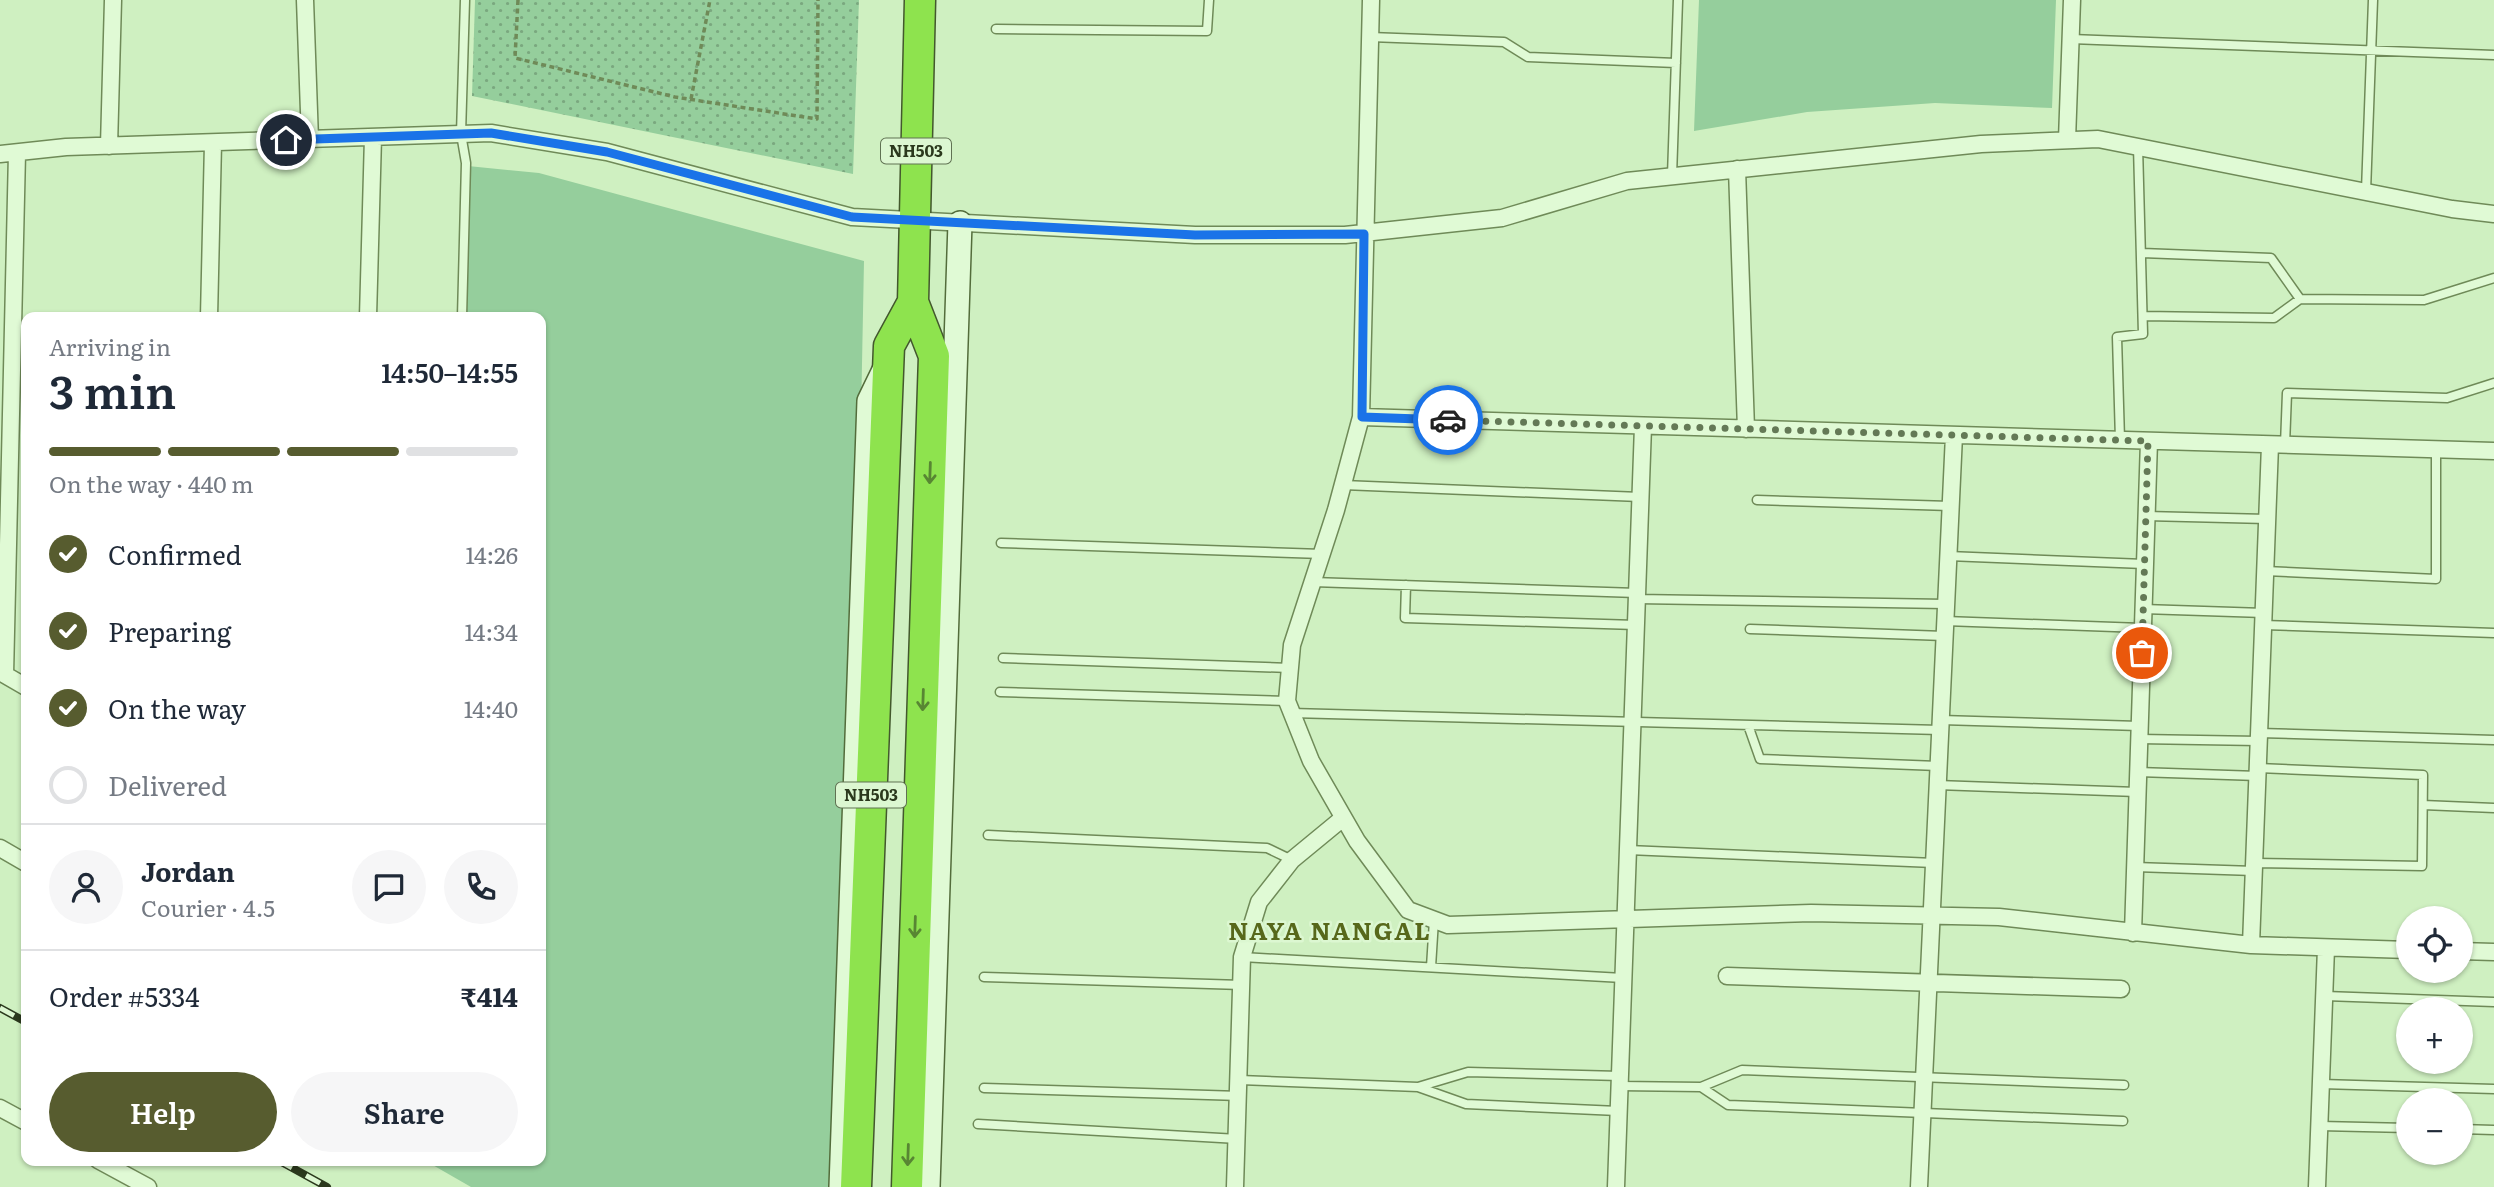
<!DOCTYPE html>
<meta charset="utf-8">
<style>
:root{--surface:#fff;--page:#f6f6f7;--text:#1f2937;--muted:#747a83;--line:#e0e1e3;--accent:#575c2f}
body{margin:0;font-family:Literata,serif;background:var(--page);color:var(--text);height:100vh;display:flex;flex-direction:column;font-size:26px;white-space:nowrap}
*{box-sizing:border-box;margin:0}
p{font-size:23px;color:var(--muted)}
.icon{flex:none;width:38px;height:38px;fill:none;stroke:currentColor;stroke-width:2;stroke-linecap:round;stroke-linejoin:round}
.map{position:relative;flex:1;overflow:hidden}
.drawer{position:absolute;left:21px;top:312px;width:525px;height:854px;display:flex;flex-direction:column;background:var(--surface);border-radius:14px;box-shadow:0 2px 5px #0004}
.drawer>*{flex:none}
.fabs{position:absolute;left:2396px;top:906px;display:grid;gap:14px}
.fabs a{display:grid;place-items:center;width:77px;height:77px;border-radius:50%;background:var(--surface);box-shadow:0 2px 5px #0004;font-size:35px}
.pin{position:absolute;display:grid;place-items:center;width:60px;height:60px;color:#fff;margin:-30px;border:4px solid #fff;border-radius:50%;box-shadow:0 2px 7px #0007}
.courier{position:absolute;display:grid;place-items:center;width:70px;height:70px;margin:-35px;border:5px solid #1a73e8;border-radius:50%;background:#fff;color:#222;box-shadow:0 2px 9px #0007}
.overview em{font-style:normal;font-weight:600}
.overview div{display:flex;flex-direction:column-reverse}
.overview{display:flex;align-items:center;justify-content:space-between;height:119px;padding:0 28px}
h1{font-size:46px;font-weight:600;line-height:52px}
.bar{display:grid;grid-template-columns:repeat(4,1fr);gap:10px 7px;align-content:center;height:84px;padding:0 28px}
.bar i{height:9px;border-radius:5px;background:var(--line)}
.bar .active{background:var(--accent)}
.bar p{grid-column:span 4}
.line{display:flex;align-items:center;gap:18px;padding:0 28px;border-top:2px solid var(--line)}
.line div{flex:1}
.round{display:grid;place-items:center;flex:none;width:74px;height:74px;border-radius:37px;background:var(--page)}
ol{padding:0 28px;list-style:none}
li{display:flex;align-items:center;gap:21px;height:77px}
li p{margin-inline-start:auto}
li .icon{padding:7px;border-radius:50%;background:var(--accent);color:#fff;stroke-width:4}
li:last-child{color:var(--muted)}
li i{width:38px;height:38px;border:4px solid var(--line);border-radius:50%}
.button{display:flex;gap:14px;margin-top:auto;padding:14px 28px}
.button a{flex:1;height:80px;border-radius:42px;background:var(--accent);color:#fff;font-size:28px;font-weight:600;line-height:80px;text-align:center}
.button a+a{background:var(--page);color:var(--text)}
.map>svg:first-child{display:block}
.green{fill:#95ce9c}
.park{fill:url(#park-dots)}
.lines{fill:none;stroke-linecap:round;stroke-linejoin:round}
.lane-casing{stroke:#6f8a58;stroke-width:11}
.street-casing{stroke:#6f8a58;stroke-width:19}
.secondary-casing{stroke:#536c3b;stroke-width:26}
.highway-casing{stroke:#43582d;stroke-width:33}
.path{stroke:#6f8a58;stroke-width:3.5;stroke-dasharray:5 3.5;stroke-linecap:butt}
.lane{stroke:#e0fad5;stroke-width:8}
.street{stroke:#e0fad5;stroke-width:16}
.secondary{stroke:#e0fad5;stroke-width:23}
.highway{stroke:#8ee34e;stroke-width:30}
.rail-casing{stroke:#2b391d;stroke-width:8}
.rail{stroke:#dcf7d1;stroke-width:5;stroke-dasharray:16;stroke-linecap:butt}
.oneway{stroke:#588633}
.done{stroke:#647956;stroke-width:7;stroke-dasharray:0 12.6}
.route{stroke:#1a73e8;stroke-width:9}
.labels{text-anchor:middle;stroke-width:5;stroke-linejoin:round;paint-order:stroke}
.shield{fill:#dcf7d1;stroke:#607253;stroke-width:2}
.shield-label{font-size:16px;font-weight:bold;fill:#2b391d}
.district-label{font-size:24px;font-weight:bold;letter-spacing:2px;fill:#57681b;stroke:#dcf7d1}
</style>
<div class="map">
<svg width="2494" height="1187" viewBox="0 0 2494 1187">
<defs>
<pattern id="park-dots" width="8" height="8" patternUnits="userSpaceOnUse" patternTransform="scale(1.75)"><rect width="8" height="8" fill="#95ce9c"/><path d="M2 2h.1M6 6h.1" fill="none" stroke="#7aa87f" stroke-width="1.8" stroke-linecap="round"/></pattern>
</defs>
<rect width="100%" height="100%" fill="#cff0c1"/>
<path class="green" d="M1699 0H2056L2052 108 1935 103 1807 112 1694 131Z
M468 166 539 173 864 261 846 1187H471L424 1160H541V317H461Z"/>
<path class="park" d="M475 0H859L853 174 472 96Z"/>
<g class="lines">
<g class="lane-casing">
<path id="lane" d="M996 29 1207 31 1209 0
M1370 37 1504 42 1528 57 1676 63
M2071 39 2494 55
M1672 176 1678 0
M2366 191 2373 0
M2142 253 2271 258 2300 299
M2143 316 2274 318 2300 299 2424 300 2494 278
M462 317 466 163 461 134 465 0
M2120 440 2117 337 2143 334 2138 146
M2285 445 2287 393 2447 398 2494 383
M1343 485 1640 497
M1757 500 1950 506
M2146 516 2267 519
M1001 543 1322 554
M1948 556 2144 564
M2265 571 2436 579V450
M1313 582 1637 593
M1406 585 1405 618 1636 625
M1637 599 1946 604
M2143 609 2264 613
M1945 621 2142 628
M2263 625 2494 633
M1750 629 1944 636
M1003 658 1290 668
M1000 692 1287 701
M1291 713 1940 730
M1941 720 2139 726
M1748 725 1760 759 1938 766
M2259 733 2494 740
M2139 739 2259 741
M2138 772 2258 776
M1937 785 2137 792
M2423 805 2494 808
M988 835 1267 848 1292 860
M1628 850 1934 863
M2254 863 2422 866 2423 775 2258 768
M2135 867 2254 871
M1242 957 1623 978
M1431 967 1434 920
M984 977 1242 985
M2325 996 2494 1002
M1240 1080 1418 1087 1468 1072 1620 1076
M2321 1084 2494 1089
M1619 1086 1701 1087 1742 1070 2124 1085
M1418 1087 1466 1104 1618 1111
M1701 1087 1728 1105 2123 1121
M984 1088 1240 1096
M978 1124 1238 1139
M2320 1126 2408 1128
M2460 1129 2494 1130"/>
</g>
<g class="street-casing">
<path id="street" d="M305 0 310 140
M1371 0 1361 417 1336 510 1292 645 1287 701 1311 761 1357 841 1408 910 1448 925 1811 913 1999 917 2251 945 2408 950
M2067 140 2072 0
M109 146 113 0
M0 154 66 147 491 133 607 152 852 217 1195 235H1345L1502 218 1627 181 1981 144 2098 139 2452 209 2494 214
M1737 169 1746 429
M209 317 213 143
M368 317 373 137
M1361 417 2494 451
M0 672 26 687
M5 675 17 153
M0 848 26 863
M2133 933 2149 441
M2251 945 2270 445
M2460 951 2494 952
M1727 976 2121 989
M0 1108 26 1122
M98 1160 148 1187
M1235 1187 1242 957 1259 902 1292 860 1343 818
M1616 1187 1643 426
M1919 1187 1954 435
M2317 1187 2326 948"/>
</g>
<g class="secondary-casing">
<path id="secondary" d="M841 1187 869 401 885 368
M928 1187 960 223"/>
</g>
<g class="highway-casing">
<path id="highway" d="M856 1187 889 346 913 302
M907 1187 934 356 913 302 920 0"/>
</g>
<path class="path" d="M518 0 515 58 675 97 817 119 818 0
M691 99 710 0"/>
<use href="#lane" class="lane"/>
<use href="#street" class="street"/>
<use href="#secondary" class="secondary"/>
<use href="#highway" class="highway"/>
<g class="rail-casing">
<path id="rail" d="M0 1008 26 1022
M278 1160 327 1187"/>
</g>
<use href="#rail" class="rail"/>
</g>
<defs><path id="oneway-shaft" d="M-6 0H5M1.5-3L5.5 0L1.5 3" fill="none" stroke-width="1.6" stroke-linecap="round" stroke-linejoin="round" transform="scale(1.75)"/></defs>
<g class="oneway">
<use href="#oneway-shaft" transform="translate(930 473) rotate(92)"/>
<use href="#oneway-shaft" transform="translate(923 700) rotate(92)"/>
<use href="#oneway-shaft" transform="translate(915 927) rotate(92)"/>
<use href="#oneway-shaft" transform="translate(908 1155) rotate(92)"/>
</g>
<g class="lines">
<path class="done" d="M1448 420 2148 441 2142 653"/>
<path class="route" d="M286 140 491 133 607 152 852 217 1195 235 1364 234 1362 417 1448 420"/>
</g>
<g class="labels">
<g class="shield">
<rect x="881" y="138.5" width="70" height="25" rx="5"/>
<rect x="836" y="782.5" width="70" height="25" rx="5"/>
</g>
<g class="shield-label">
<text x="916" y="157">NH503</text>
<text x="871" y="801">NH503</text>
</g>
<g class="district-label">
<text x="1330" y="940">NAYA NANGAL</text>
</g>
</g>
</svg>
<div class="fabs">
<a><svg class="icon" aria-label="locate" viewBox="0 0 24 24"><circle cx="12" cy="12" r="6"/><path d="M12 2v4M12 18v4M2 12h4M18 12h4"/></svg></a>
<a>+</a>
<a>−</a>
</div>
<div class="pin" style="left:2142px;top:653px;background:#ea580c"><svg class="icon" aria-label="bag" viewBox="0 0 24 24"><path d="M5 8h14l-1 12H6zM9 8a3 3 0 0 1 6 0"/></svg></div>
<div class="pin" style="left:286px;top:140px;background:#1f2937"><svg class="icon" aria-label="home" viewBox="0 0 24 24"><path d="M3 11l9-7 9 7M6 9v11h12V9"/></svg></div>
<div class="courier" style="left:1448px;top:420px"><svg class="icon" aria-label="car" viewBox="0 0 24 24"><path d="M5 17H2v-5l4-1 3-4h7l3 4 3 1v5h-3M9 17h6M6 11h13"/><circle cx="7" cy="17" r="2"/><circle cx="17" cy="17" r="2"/></svg></div>
<section class="drawer">
<div class="overview"><div><h1>3 min</h1><p>Arriving in</p></div><em>14:50–14:55</em></div>
<div class="bar"><i class="active"></i><i class="active"></i><i class="active"></i><i></i><p>On the way · 440 m</p></div>
<ol>
<li><svg class="icon" aria-label="check" viewBox="0 0 24 24"><path d="M5 12l5 5 9-10"/></svg>Confirmed<p>14:26</p></li>
<li><svg class="icon" aria-label="check" viewBox="0 0 24 24"><path d="M5 12l5 5 9-10"/></svg>Preparing<p>14:34</p></li>
<li><svg class="icon" aria-label="check" viewBox="0 0 24 24"><path d="M5 12l5 5 9-10"/></svg>On the way<p>14:40</p></li>
<li><i></i>Delivered</li>
</ol>
<div class="line" style="height:126px"><a class="round"><svg class="icon" aria-label="person" viewBox="0 0 24 24"><circle cx="12" cy="8" r="4"/><path d="M4 21q1-7 8-7t8 7"/></svg></a><div><b>Jordan</b><p>Courier · 4.5</p></div><a class="round"><svg class="icon" aria-label="chat" viewBox="0 0 24 24"><path d="M4 5h16v11H9l-5 4z"/></svg></a><a class="round"><svg class="icon" aria-label="phone" viewBox="0 0 24 24"><path d="M5 4h4l2 5-3 2q2 4 5 5l2-3 5 2v4C11 20 4 13 5 4z"/></svg></a></div>
<div class="line" style="height:91px"><div>Order #5334</div><b>₹414</b></div>
<div class="button"><a>Help</a><a>Share</a></div>
</section>
</div>
